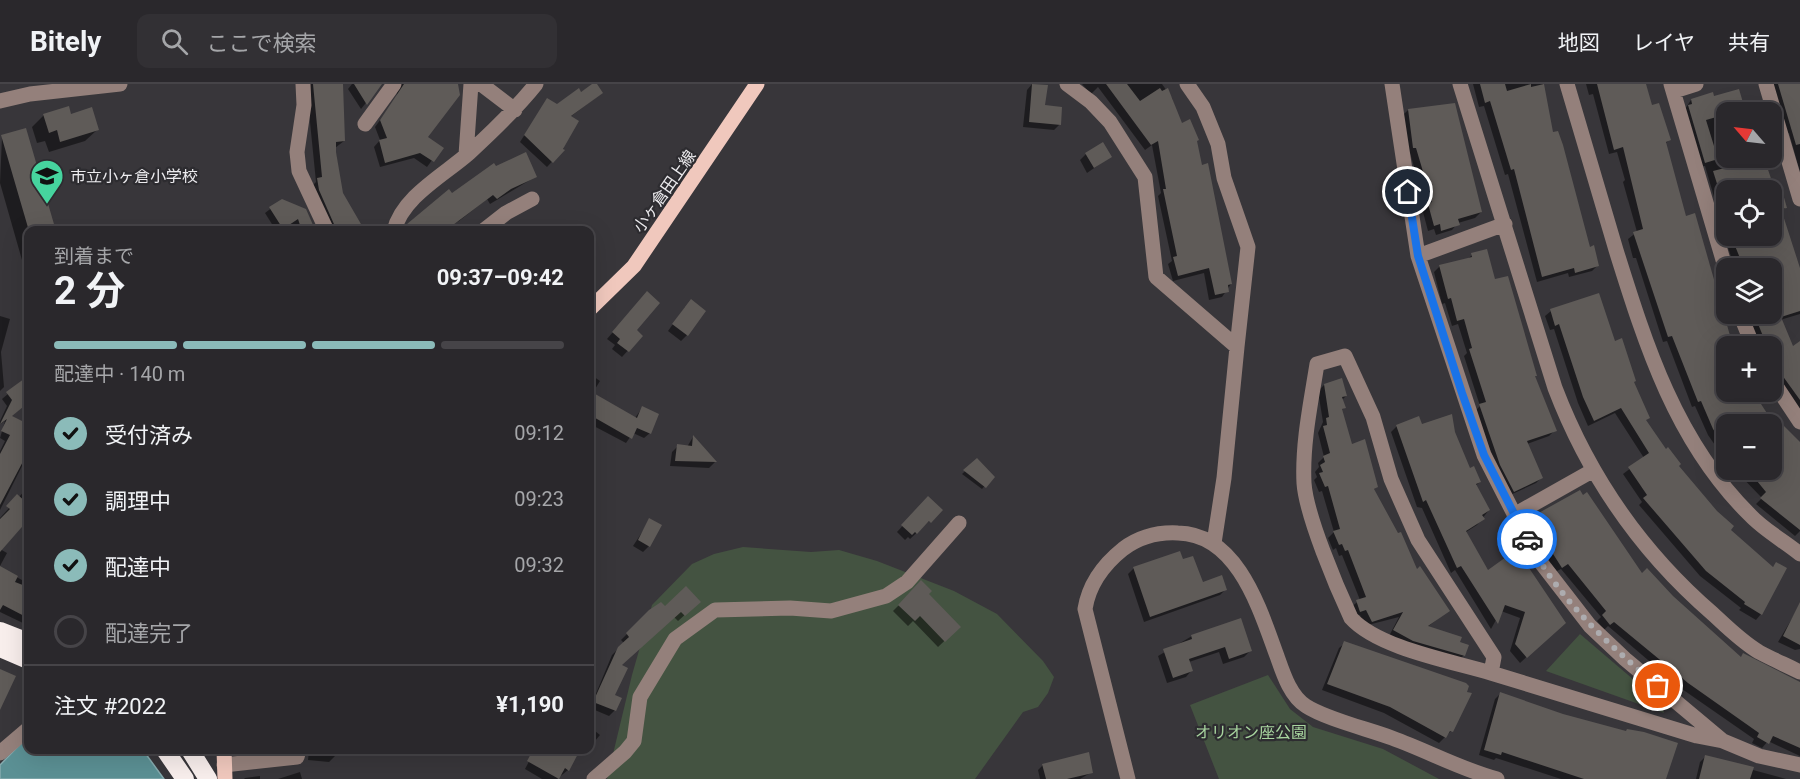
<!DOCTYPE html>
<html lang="ja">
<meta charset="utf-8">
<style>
:root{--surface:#2a282c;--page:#323034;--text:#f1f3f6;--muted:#a5a6a9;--line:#464448;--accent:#8bbbb9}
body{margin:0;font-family:Roboto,"Noto Sans JP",sans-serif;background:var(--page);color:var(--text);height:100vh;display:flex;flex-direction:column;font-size:22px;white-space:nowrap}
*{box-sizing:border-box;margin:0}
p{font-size:20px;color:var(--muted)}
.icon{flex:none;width:33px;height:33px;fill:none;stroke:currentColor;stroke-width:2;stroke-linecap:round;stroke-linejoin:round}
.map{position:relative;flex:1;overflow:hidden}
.sheet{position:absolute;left:24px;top:142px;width:570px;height:528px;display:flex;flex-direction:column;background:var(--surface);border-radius:12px;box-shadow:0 6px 24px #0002,0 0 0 2px var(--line)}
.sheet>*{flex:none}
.needle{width:39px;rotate:298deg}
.controls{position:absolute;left:1716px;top:18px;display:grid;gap:12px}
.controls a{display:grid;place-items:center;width:66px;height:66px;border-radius:12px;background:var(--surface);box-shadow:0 6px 24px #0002,0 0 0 2px var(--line);font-size:30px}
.pin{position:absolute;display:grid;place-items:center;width:51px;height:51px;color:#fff;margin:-26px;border:3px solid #fff;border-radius:50%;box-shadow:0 2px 6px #0007}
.courier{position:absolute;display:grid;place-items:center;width:60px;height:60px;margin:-30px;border:4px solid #1a73e8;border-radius:50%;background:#fff;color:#222;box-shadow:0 2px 8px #0007}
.overview em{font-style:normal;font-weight:700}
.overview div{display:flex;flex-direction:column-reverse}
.overview{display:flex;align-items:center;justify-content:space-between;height:102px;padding:0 30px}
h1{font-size:39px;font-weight:700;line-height:45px}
.bar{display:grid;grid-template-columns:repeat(4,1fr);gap:9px 6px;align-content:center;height:72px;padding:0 30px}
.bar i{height:8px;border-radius:4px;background:var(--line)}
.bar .selected{background:var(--accent)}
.bar p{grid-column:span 4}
.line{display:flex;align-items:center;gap:15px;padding:0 30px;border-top:2px solid var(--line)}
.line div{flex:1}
ol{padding:0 30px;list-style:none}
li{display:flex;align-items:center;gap:18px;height:66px}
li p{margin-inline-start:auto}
li .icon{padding:6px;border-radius:50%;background:var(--accent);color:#111;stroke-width:4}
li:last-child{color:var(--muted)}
li i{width:33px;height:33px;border:3px solid var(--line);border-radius:50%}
header{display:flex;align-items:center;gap:36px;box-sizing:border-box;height:84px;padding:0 30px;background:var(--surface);border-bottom:2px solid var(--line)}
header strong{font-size:28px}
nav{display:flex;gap:33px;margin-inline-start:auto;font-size:21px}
.search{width:420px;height:54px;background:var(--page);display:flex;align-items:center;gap:15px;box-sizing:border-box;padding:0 21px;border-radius:12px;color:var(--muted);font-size:22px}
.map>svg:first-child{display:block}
.green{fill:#445341}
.water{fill:#5b9094;stroke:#86abaf;stroke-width:1.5}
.shadow{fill:#0007}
.building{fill:#5f5b58}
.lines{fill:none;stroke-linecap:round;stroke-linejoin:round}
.minor{stroke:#94807b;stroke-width:15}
.major{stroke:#f0c8bd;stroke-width:15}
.highway{stroke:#f8eeec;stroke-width:18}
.done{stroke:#adacaf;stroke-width:6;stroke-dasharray:0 10.8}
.route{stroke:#1a73e8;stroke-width:8}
.labels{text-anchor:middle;stroke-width:4.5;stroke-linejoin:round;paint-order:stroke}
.poi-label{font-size:16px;fill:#ecebee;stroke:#2d2c30;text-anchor:start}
.street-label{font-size:16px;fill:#ecebee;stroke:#2d2c30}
.park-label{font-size:16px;fill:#a8d59f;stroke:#2d2c30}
</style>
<header>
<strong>Bitely</strong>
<div class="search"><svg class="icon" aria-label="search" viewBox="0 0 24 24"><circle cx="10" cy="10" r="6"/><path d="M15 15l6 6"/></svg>ここで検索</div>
<nav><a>地図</a><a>レイヤ</a><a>共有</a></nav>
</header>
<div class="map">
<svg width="1800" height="695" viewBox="0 0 1800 695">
<rect width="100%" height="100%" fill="#38363a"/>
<path class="green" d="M743 463 811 468 839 466 877 477 954 507 997 530 1043 577 1054 593 1048 609 1038 623 1023 628 975 695H607L632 591 652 521 692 480 714 470Z
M1580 550 1661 619 1664 629 1546 587Z
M1268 591 1290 625 1313 643 1383 665 1439 695H1219L1190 621Z"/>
<path class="water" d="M28 652V666H143L164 695H0V681Z"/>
<path class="shadow" d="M304 0H339L344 57 335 64 342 110 363 147H327L311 103 316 98 308 18Z
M352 0H381L361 25 348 5Z
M396 0H456L426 53 441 64 427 83 414 74 380 83 374 63 380 56 375 43 397 13Z
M595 0 602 9 570 33 563 66 547 83 520 58 547 16 557 22Z
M1032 0 1043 23 1060 40 1054 46 1023 43 1027 6Z
M1082 0H1162L1172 14 1181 41 1195 58 1231 200 1222 213 1209 216 1204 189 1173 197 1168 180 1172 177 1158 112 1161 109 1152 61 1145 66 1098 3 1091 10Z
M1473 0H1543L1552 50 1589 164 1598 181 1592 187 1569 193 1568 189 1537 198 1508 90 1505 91 1484 22 1479 23Z
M1586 0H1645L1651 23 1669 56 1665 60 1710 233 1730 262H1726V308H1756L1762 318 1759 321 1778 348 1800 360V447L1795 452 1756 420 1762 414 1735 386H1772V340H1726V377L1708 351 1695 322 1692 323 1667 257 1663 258 1636 174H1633L1628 155 1637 148 1623 98 1625 96 1617 68 1609 70 1593 10 1589 11Z
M1770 0H1800V88L1789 49 1786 50Z
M1738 6 1744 28H1726V74H1762L1775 114 1786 123 1781 128 1800 190V230L1780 236 1792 265 1800 267V332L1772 290V262H1759L1747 230H1772V184H1735L1725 155 1729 152H1772V106H1726V130L1724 121 1717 123 1705 82 1699 83 1683 28 1691 16 1713 14Z
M1408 26 1481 128 1475 134 1458 139 1452 146 1436 151 1434 145 1428 147 1423 128 1426 124 1410 69H1408L1402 32Z
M44 31H70L97 46 85 57 49 68 45 57 37 59 32 43Z
M2 53 55 147H28V197L0 99Z
M1086 70 1110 73 1087 89 1080 76Z
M496 84 535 93 490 120 487 115 459 137 441 147H404L452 111Z
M282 116 312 140 304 147H271L275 145 265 129Z
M1472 171 1494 197 1555 346 1549 352 1527 360 1542 393 1536 399 1508 412 1475 327 1480 322 1464 272 1467 269 1458 240 1452 242 1445 219 1442 220 1434 188 1440 182 1467 176Z
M641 215 635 246 641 252 622 273 612 265 615 261 607 255Z
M685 223 687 251 681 257 668 247Z
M1551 227 1614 259 1633 298 1645 337 1677 382 1729 446 1772 484 1776 480 1761 530 1756 536 1739 526 1741 524 1700 492 1639 421 1642 418 1623 390 1644 374 1615 329 1588 342 1578 319 1554 245 1550 246 1545 232Z
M0 232 10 235 1 268 4 303 0 307Z
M590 290 600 297 592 310 635 334 642 324 650 349 644 354 633 349 626 359 590 340Z
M28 293V319L11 332 28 347V370L0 426V367L5 357 0 354 5 337 0 340V337L7 322 2 315Z
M1324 301 1346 312 1342 316 1344 324 1341 326 1350 362 1377 403 1373 406 1416 487 1448 527 1426 544 1458 559 1464 571 1458 577 1389 552 1399 533 1364 542 1360 531 1354 533 1351 523 1360 516 1342 471 1339 472 1336 464 1333 466 1328 454 1334 448 1322 407 1319 408 1314 396 1317 393 1315 388 1319 383 1318 379 1324 373 1318 349 1323 338 1318 307Z
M1421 341 1454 348 1469 386 1480 398 1475 402 1489 426 1477 441 1466 448 1488 488 1558 544 1520 579 1510 567 1520 534 1501 527 1491 545 1455 486 1451 489 1422 424 1417 423 1391 348 1397 342Z
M693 353 715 378 709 384 670 382 672 368 678 362 687 363Z
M977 376 993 393 982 405 962 390Z
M28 403V428L21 442 0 465 7 469 0 482V434Z
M928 414 941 426 910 455 908 453 905 456 897 448Z
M1536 433 1642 491 1672 513 1740 575 1800 602V672L1768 657 1762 664 1752 659 1754 655 1682 605 1608 542 1604 546 1597 537 1601 533 1561 485 1555 488 1527 444Z
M650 436 649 462 643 468 633 462Z
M1182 477 1202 500 1225 506 1220 511 1144 538 1128 490 1134 484Z
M28 483V537L25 540 0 528V484L22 496Z
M921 499 927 510 959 543 938 563 913 537 908 542 893 527Z
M699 518 678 537 674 533 620 582 613 611 615 626 609 632 590 624 612 571 624 559 621 556 650 527Z
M1800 521V565L1795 566 1778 558Z
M1192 552 1250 567 1244 573 1223 580 1219 568 1189 578 1191 587 1186 593 1167 599 1158 572Z
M1345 559 1451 647 1439 659 1384 629 1322 606 1339 564Z
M1500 610 1563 632 1676 660 1664 695H1561L1496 674 1494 676 1479 671 1495 615Z
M590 643 600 651 590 663Z
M309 666H335V672L329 678 308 676Z
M535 666H587L582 672 577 668 568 686 557 695H542L525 685Z
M1705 673 1786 695H1696L1700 678Z
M1043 681 1092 688 1080 695H1040L1038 686Z
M300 688 302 695H278Z
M260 692V695H244L245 694Z"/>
<path class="building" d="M313 0H343L345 57 336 58V68L343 109 365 147H337L319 106 317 94 322 93Z
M354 0H382L367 21Z
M404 0H458L460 11 428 53 444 64 434 78 420 69 385 79 379 56 387 54 380 36Z
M592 0H597L603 9 571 32 579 37 563 65 565 66 553 79 524 51 547 14 557 20 579 4 581 8Z
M1032 0 1048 1 1045 21 1062 23 1061 41 1029 38Z
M1106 0H1127L1140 17 1160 4 1162 7 1168 4 1182 39 1190 35 1199 56 1197 57 1202 81 1208 79 1232 200 1228 201 1229 208 1215 211 1209 184 1178 192 1173 173 1177 172 1163 105H1166L1158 57 1151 61Z
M1480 0H1505L1507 7 1531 0V3L1544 0 1553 48 1558 47 1563 61 1590 163 1594 161 1599 182 1575 189 1574 184 1542 193 1514 85 1511 86 1490 17 1485 19Z
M1597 0H1646L1652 21 1659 19 1671 56 1666 58 1686 132 1695 129 1733 262H1726V308H1759L1765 317 1761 320 1774 340H1751L1745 331 1726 339V364L1713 345 1701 317 1698 318 1672 252 1668 253 1633 148 1643 145 1623 63 1614 66Z
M1778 0H1800V60L1796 61Z
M1739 5 1744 22 1719 29 1720 32 1706 36 1718 75 1705 79 1688 21 1692 20 1691 15 1713 8 1714 12Z
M1455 19 1482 128 1458 135 1460 141 1441 147 1440 140 1434 142 1428 120 1432 118 1416 64H1413L1408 25Z
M69 22 71 30 92 23 99 46 60 58 57 46 49 49 43 30Z
M26 44 56 147H29L1 51Z
M1103 58 1112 73 1094 84 1085 69Z
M526 68 537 93 511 105 497 115 493 111 445 147H404L407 140 449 105 452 109 494 79 496 82Z
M1764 74 1777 112 1783 110 1787 124 1781 125 1800 184V227L1781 233 1793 262 1800 257V316L1774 280 1772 262H1767L1754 230H1772V184H1744L1731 152H1772V106H1719L1713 87Z
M282 115 306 125 313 141 302 147 298 135 283 145 269 123Z
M1487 165 1495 195 1508 192 1537 292H1535L1557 347 1527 357 1543 394 1514 408 1500 381 1479 320 1486 318 1469 265 1472 264 1464 235 1457 237 1451 214 1448 215 1439 181 1472 173 1471 169Z
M647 207 660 219 637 246 643 252 629 268 617 259 620 255 612 248Z
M1599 209 1615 257 1622 254 1636 297 1634 298 1650 334 1646 336 1666 365 1668 363 1681 380 1679 382 1717 427 1734 442 1731 446 1773 483 1776 478 1787 484 1762 531 1744 520 1745 518 1706 487 1643 414 1647 411 1628 383 1649 369 1621 324 1594 337 1583 313 1559 240 1555 242 1550 225Z
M691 215 706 227 688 252 672 240Z
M28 292V319L12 332 28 340V368L0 421V370L10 351 1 347 7 335 0 340 12 316 6 308Z
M1342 294 1347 312 1342 313 1346 324 1342 325 1352 360 1365 355 1378 403 1374 405 1398 449 1401 448 1417 485 1420 482 1450 527 1428 542 1462 553 1460 558 1469 561 1465 572 1413 557 1393 546 1403 528 1372 538 1366 526 1360 528 1356 516 1366 513 1348 466 1345 467 1342 460 1339 461 1333 447 1340 445 1328 402 1325 403 1319 389 1323 388 1320 381 1325 378 1323 372 1330 369 1323 342 1327 341 1326 334 1329 333 1324 300Z
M590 307 637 334 642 322 659 330 651 350 637 344 632 355 590 331Z
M1452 330 1455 348 1470 384 1474 382 1481 398 1476 400 1490 426 1482 431 1485 435 1466 447 1488 486 1513 468 1516 472 1519 469 1566 539 1527 574 1515 560 1525 528 1505 521 1498 540 1461 482 1457 484 1426 416 1423 418 1396 341 1419 332 1422 340Z
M1783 341 1800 358V446L1760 414 1766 408 1748 386H1772V352Z
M693 351 717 378 675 377 677 360 692 362Z
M977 374 995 393 986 404 963 386Z
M1580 406 1583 411 1587 408 1642 489 1647 484 1673 512 1741 573 1743 569 1800 598V664L1773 652 1769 660 1757 653 1759 649 1688 599 1614 538 1610 541 1602 531 1606 527 1568 480 1562 484 1532 437 1537 434 1535 431Z
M17 410 28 420V436L0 468V435L10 425 6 422Z
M928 412 943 426 931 439 929 437 917 450 915 448 912 451 901 441Z
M649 434 662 441 650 463 638 456Z
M1180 467 1183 475 1193 472 1203 498 1222 491 1227 506 1150 533 1133 483Z
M0 482 18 492 15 498 28 503V534L3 521 0 526Z
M921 496 932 507 929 510 961 543 945 558 920 532 915 537 898 521Z
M686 502 701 518 685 532 681 528 622 581 628 584 615 611 622 614 616 627 593 618 618 563 629 553 626 549 649 526 661 518 665 522Z
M1800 518V561L1783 552Z
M1241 534 1252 567 1229 575 1225 563 1189 575 1193 587 1173 594 1163 565 1192 555 1191 551Z
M1344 557 1466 599 1469 602 1467 608 1472 609 1453 648 1450 647 1446 654 1390 623 1327 600Z
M0 585 16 592 0 626Z
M1500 608 1563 630 1626 647 1627 645 1644 648 1678 659 1666 695H1584L1502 668 1501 671 1484 666Z
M533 666H580L569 687 565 684 559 695 527 677Z
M1089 668 1093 689 1067 695H1046L1042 680Z
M1705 671 1754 683 1750 695H1699Z"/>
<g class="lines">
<path class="minor" d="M303 0 304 21 297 68 299 87 327 147
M481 0 515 26
M1067 0 1091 18 1110 38 1145 93 1156 193 1237 263 1224 394 1214 459
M1187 0 1203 23 1218 60 1224 94 1248 163 1237 263
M1392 0 1418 172 1484 371 1535 471 1590 542 1625 575 1723 657
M1460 0 1555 304C1589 393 1640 467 1713 530 1727 543 1742 558 1759 568 1772 575 1786 581 1800 588
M1567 0C1583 55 1600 110 1616 166 1646 262 1676 358 1750 431 1764 446 1784 457 1800 470
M1671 0 1726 186
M1766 0 1800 115
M1674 7 1696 0
M0 17 30 10 120 0
M365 40 394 0
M466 71 471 0
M394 147C402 113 444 91 469 69 493 47 516 25 536 0
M483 147 506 129 532 115
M1418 172 1505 140
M1740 230 1753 262
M1345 272 1373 333 1391 395 1418 456 1494 573 1491 589C1451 577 1378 564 1351 534 1337 504 1306 431 1304 399 1302 360 1311 318 1317 280Z
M1772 296 1800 338
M1514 431 1592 387
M1491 589 1697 652 1723 657 1759 672 1800 681
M0 669 28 645
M224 681 297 673 299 666
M594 695 625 668 634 657 640 613 675 555 715 526 790 524 831 527 886 512 907 498 959 439
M1128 695 1085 525C1089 500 1103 481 1123 465 1139 453 1159 448 1178 449 1238 450 1260 526 1277 572 1283 589 1290 612 1306 622 1326 635 1368 645 1392 654 1428 667 1460 685 1497 695"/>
<path class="major" d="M590 225 634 182 757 0
M224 666 225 695"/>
<path class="highway" d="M0 547 28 558
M0 564 28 576
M165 666 185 695
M190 666 208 695"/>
</g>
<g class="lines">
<path class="done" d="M1527 455C1558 514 1607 560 1658 602"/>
<path class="route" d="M1408 108 1418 172 1462 309 1484 371 1527 455"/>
</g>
<defs>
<g id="school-pin" transform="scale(1.725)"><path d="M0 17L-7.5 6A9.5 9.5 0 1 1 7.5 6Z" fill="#46d49e" stroke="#2d2c30"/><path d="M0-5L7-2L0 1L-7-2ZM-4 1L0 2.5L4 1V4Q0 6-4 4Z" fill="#111"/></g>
</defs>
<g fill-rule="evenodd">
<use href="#school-pin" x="47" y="92"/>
</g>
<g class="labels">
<g class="poi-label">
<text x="70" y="98">市立小ヶ倉小学校</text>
</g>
<g class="street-label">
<text transform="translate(664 107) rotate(-55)" y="6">小ヶ倉田上線</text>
</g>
<g class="park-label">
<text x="1251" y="654">オリオン座公園</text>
</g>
</g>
</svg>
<div class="controls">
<a><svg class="needle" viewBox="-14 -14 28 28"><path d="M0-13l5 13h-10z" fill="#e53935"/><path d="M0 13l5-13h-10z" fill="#a5a6a9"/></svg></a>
<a><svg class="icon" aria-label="locate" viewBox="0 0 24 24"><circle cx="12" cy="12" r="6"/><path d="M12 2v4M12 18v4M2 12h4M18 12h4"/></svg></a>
<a><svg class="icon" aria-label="layers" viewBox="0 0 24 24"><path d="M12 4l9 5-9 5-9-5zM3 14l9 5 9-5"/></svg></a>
<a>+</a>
<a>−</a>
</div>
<div class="pin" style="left:1658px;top:602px;background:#ea580c"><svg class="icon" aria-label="bag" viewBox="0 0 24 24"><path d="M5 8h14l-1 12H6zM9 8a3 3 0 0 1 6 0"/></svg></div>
<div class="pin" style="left:1408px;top:108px;background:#1f2937"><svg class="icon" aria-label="home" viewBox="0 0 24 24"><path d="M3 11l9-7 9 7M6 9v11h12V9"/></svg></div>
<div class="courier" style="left:1527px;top:455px"><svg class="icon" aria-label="car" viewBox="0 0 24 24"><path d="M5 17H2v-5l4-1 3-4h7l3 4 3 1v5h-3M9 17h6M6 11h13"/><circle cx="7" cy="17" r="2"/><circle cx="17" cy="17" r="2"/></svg></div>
<section class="sheet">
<div class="overview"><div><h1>2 分</h1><p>到着まで</p></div><em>09:37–09:42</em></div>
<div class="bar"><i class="selected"></i><i class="selected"></i><i class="selected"></i><i></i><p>配達中 · 140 m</p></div>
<ol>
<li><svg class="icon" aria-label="check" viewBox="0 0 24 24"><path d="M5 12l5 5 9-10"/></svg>受付済み<p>09:12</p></li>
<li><svg class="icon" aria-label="check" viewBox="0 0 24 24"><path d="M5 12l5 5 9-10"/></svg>調理中<p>09:23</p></li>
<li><svg class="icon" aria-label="check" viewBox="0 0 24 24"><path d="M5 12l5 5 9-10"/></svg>配達中<p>09:32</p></li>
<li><i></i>配達完了</li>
</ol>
<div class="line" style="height:78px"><div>注文 #2022</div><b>¥1,190</b></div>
</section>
</div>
